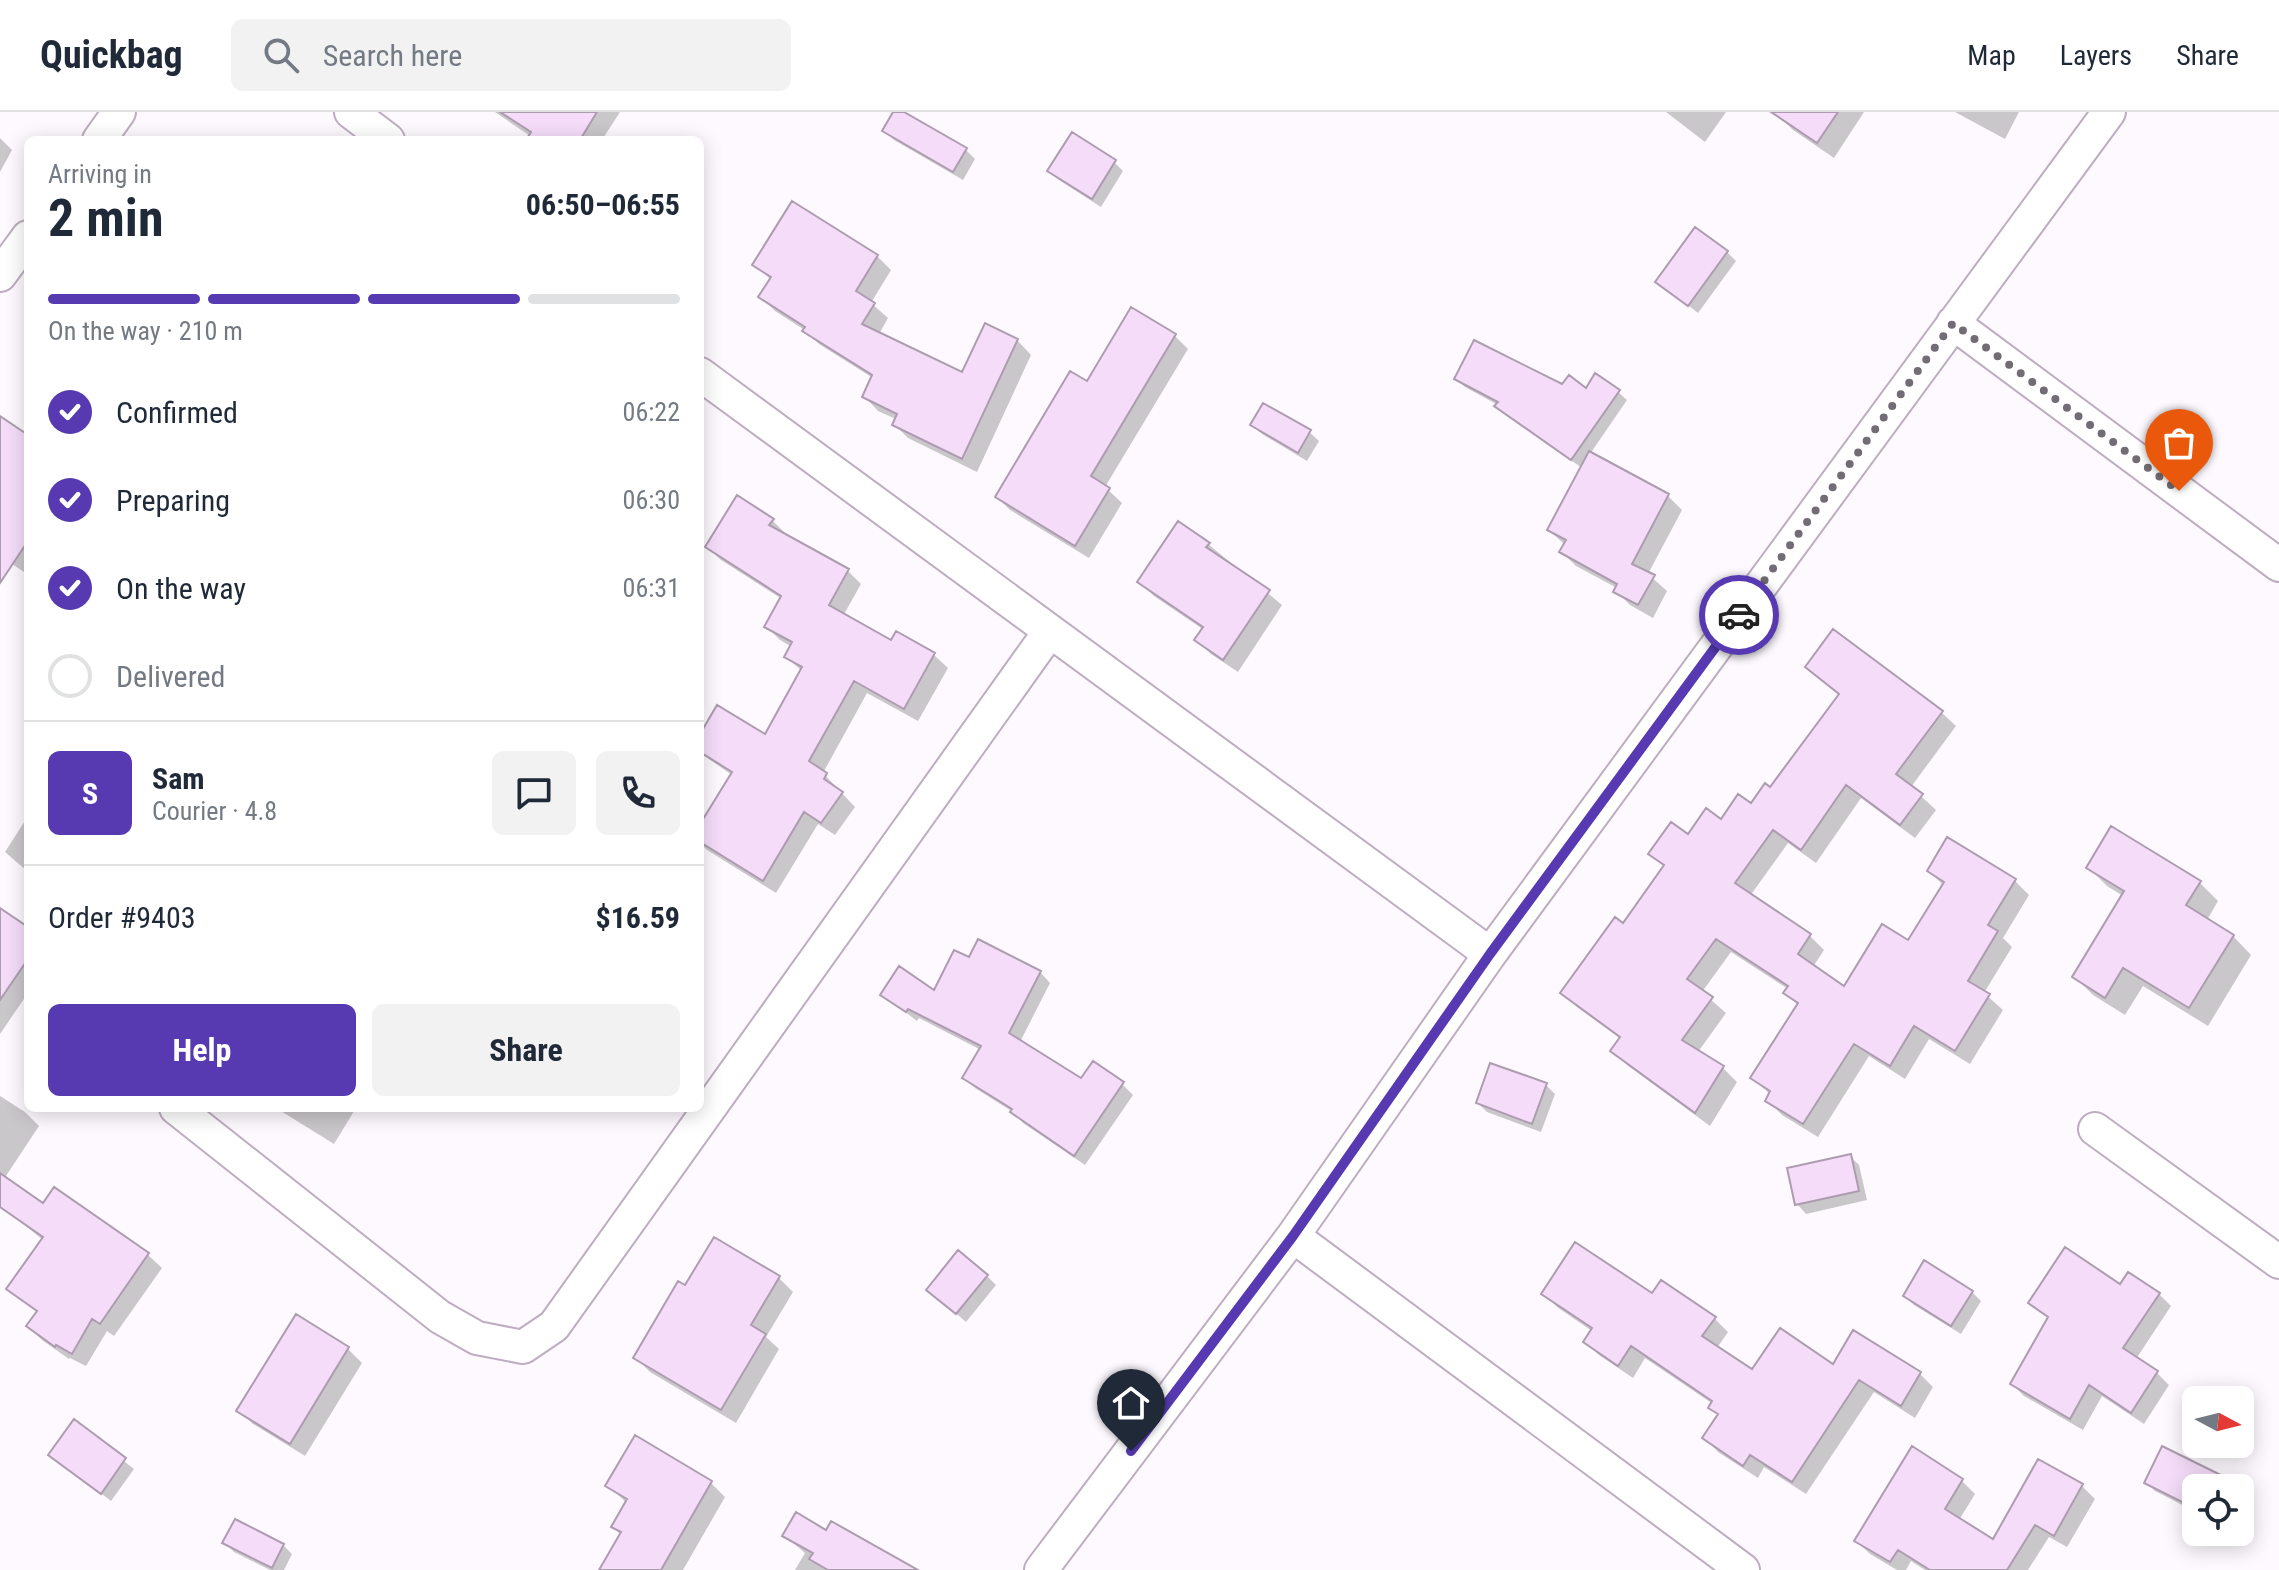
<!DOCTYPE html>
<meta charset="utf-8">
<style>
:root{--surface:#fff;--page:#f2f2f3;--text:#1f2937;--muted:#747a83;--line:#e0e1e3;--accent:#573ab2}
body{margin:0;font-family:"Roboto Condensed",sans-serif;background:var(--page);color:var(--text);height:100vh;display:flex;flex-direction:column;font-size:30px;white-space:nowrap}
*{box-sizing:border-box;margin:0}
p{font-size:26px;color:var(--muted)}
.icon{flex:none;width:44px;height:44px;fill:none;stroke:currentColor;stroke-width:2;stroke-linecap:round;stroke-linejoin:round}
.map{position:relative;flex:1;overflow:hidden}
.panel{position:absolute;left:24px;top:24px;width:680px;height:976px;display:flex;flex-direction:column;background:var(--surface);border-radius:12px;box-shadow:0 4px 20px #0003}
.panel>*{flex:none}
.needle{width:52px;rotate:97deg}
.tools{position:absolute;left:2182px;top:1274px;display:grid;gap:16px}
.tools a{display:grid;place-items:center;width:72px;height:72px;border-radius:12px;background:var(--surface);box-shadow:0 4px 20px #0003;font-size:40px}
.pin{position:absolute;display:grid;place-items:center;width:68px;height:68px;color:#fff;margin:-82px -34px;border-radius:50% 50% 50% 0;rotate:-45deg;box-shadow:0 0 8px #0007}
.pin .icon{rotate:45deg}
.courier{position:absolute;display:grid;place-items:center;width:80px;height:80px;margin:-40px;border:6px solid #573ab2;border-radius:50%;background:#fff;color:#222;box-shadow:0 2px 10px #0007}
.summary em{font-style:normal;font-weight:700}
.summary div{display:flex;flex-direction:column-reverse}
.summary{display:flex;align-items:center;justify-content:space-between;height:136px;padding:0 24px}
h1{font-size:52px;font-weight:700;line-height:60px}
.bar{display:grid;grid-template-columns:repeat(4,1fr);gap:12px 8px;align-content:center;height:96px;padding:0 24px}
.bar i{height:10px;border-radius:6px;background:var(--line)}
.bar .selected{background:var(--accent)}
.bar p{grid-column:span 4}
.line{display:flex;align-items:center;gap:20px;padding:0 24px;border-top:2px solid var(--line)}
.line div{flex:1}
.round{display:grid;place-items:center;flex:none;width:84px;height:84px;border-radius:12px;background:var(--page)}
ol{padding:0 24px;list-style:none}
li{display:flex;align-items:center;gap:24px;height:88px}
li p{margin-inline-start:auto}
li .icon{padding:8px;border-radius:50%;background:var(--accent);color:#fff;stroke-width:4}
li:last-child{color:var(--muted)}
li i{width:44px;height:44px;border:4px solid var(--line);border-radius:50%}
.cta{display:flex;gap:16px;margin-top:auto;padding:16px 24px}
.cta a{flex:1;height:92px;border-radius:12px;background:var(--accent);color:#fff;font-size:32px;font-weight:700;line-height:92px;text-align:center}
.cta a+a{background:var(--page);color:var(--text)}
header{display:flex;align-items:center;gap:48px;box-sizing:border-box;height:112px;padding:0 40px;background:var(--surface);border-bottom:2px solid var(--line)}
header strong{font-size:38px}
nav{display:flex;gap:44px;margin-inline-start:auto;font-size:28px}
.search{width:560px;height:72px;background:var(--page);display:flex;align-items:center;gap:20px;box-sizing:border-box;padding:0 28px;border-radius:12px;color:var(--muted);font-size:30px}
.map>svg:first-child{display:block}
.shadow{fill:#0003}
.building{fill:#f5ddf9;stroke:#ad9cb0;stroke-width:2}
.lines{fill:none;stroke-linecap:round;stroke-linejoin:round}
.minor-casing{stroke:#beadc1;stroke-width:36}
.minor{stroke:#fff;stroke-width:32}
.done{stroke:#726d74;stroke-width:8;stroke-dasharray:0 14.4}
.route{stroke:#573ab2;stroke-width:10}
</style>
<header>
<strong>Quickbag</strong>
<div class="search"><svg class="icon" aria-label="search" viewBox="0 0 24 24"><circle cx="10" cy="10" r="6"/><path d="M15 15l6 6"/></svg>Search here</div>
<nav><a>Map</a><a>Layers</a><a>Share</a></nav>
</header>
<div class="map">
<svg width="2279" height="1458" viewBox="0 0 2279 1458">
<rect width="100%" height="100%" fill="#fdf9fe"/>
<path class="shadow" d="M495 0H620L602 28H536Z
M895 0H900L966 38 975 47 963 68 894 28 885 19Z
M1666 0H1726L1705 30Z
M1778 0H1864L1834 46 1793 18 1777 2Z
M1955 0H2019L2005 27Z
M0 26 12 38 0 60Z
M1114 50 1123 59 1101 95 1059 68 1050 59Z
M1727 140 1736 149 1698 201 1658 170Z
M877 144 891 158 871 191 888 206 879 222 963 262 1017 228 1031 243 977 360 908 326 894 312 896 307 878 299 864 284 873 266 819 232 803 217 775 199 761 185 771 168 755 153Z
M1175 224 1188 237 1105 375 1122 391 1089 446 1010 398 997 385 1088 272Z
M1456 267 1618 280 1627 288 1590 342 1668 384 1682 398 1648 462 1667 479 1653 506 1630 493 1616 479 1617 476 1576 454 1562 440 1565 433 1549 418 1582 356 1505 302 1498 293 1465 275Z
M0 306 28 325 27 462 0 444Z
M1252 313 1309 320 1319 329 1307 349 1262 322Z
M772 408 786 422 784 424 848 459 861 472 843 504 892 531 897 522 934 543 948 556 918 609 867 581 823 661 855 695 835 723 818 712 776 781 707 738 700 731V715L732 663 700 641V625H765L802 559 786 545 792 535 780 528 767 515 782 487 721 448 707 435Z
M1208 432 1282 493 1238 560 1211 542 1197 527 1204 518 1154 484 1140 470Z
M1807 555 1941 600 1956 614 1911 675 1936 698 1915 726 1861 686 1816 751 1788 731 1750 784 1810 824 1824 838 1813 855 1845 877 1909 831 1944 774 1929 759 1948 728 2015 769 2029 783 2003 826 2012 835 1984 881 2003 898 1970 952 1929 927 1905 967 1869 944 1818 1025 1782 1003 1767 988 1771 983 1752 966 1799 894 1786 881 1788 877 1731 840 1702 880 1726 901 1698 940 1723 956 1737 970 1710 1014 1627 953 1613 938 1621 927 1577 895 1563 881 1624 814 1665 755 1651 742 1751 694 1771 678 1840 584Z
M28 704V760L5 740Z
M2088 755 2200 771 2218 789 2207 808 2233 824 2251 843 2208 914 2143 874 2125 903 2093 883 2074 864 2123 784 2107 774Z
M0 799 28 818V881L0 922Z
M970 848 1040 860 1050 871 1020 930 1082 969 1122 972 1133 983 1085 1053 1023 1011 1013 1000 975 976 964 965 981 938 919 906 917 909 882 882 935 881Z
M1546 973 1555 982 1541 1020 1487 1000 1478 991Z
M0 984 25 1000 39 1014 0 1073Z
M276 996H356L334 1032Z
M1850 1044 1859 1053 1867 1088 1806 1102 1797 1092Z
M54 1077 148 1143 162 1156 114 1224 107 1219 86 1254 70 1246 69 1247 42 1228 28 1214 38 1201 9 1177 43 1128 6 1098 44 1093Z
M987 1164 996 1173 966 1210 938 1186Z
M779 1166 793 1180 766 1225 779 1237 736 1311 650 1260 636 1246 686 1176Z
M2121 1175 2159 1182 2171 1194 2136 1247 2157 1261 2169 1273 2144 1312 2102 1284 2083 1318 2024 1284 2012 1272 2049 1207 2031 1191Z
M1972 1180 1981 1189 1961 1222 1914 1193 1905 1184Z
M1544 1181 1653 1184 1714 1206 1728 1220 1717 1236 1753 1260 1834 1255 1920 1262 1933 1275 1915 1306 1874 1280 1806 1382 1764 1355 1758 1366 1718 1340 1705 1326 1719 1304 1711 1295 1713 1292 1645 1246 1633 1266 1599 1243 1586 1230 1592 1219 1557 1195Z
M348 1237 362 1251 305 1344 253 1312 239 1298Z
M74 1310 134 1357 111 1389 51 1343Z
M635 1326 711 1371 725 1385 683 1458H601L621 1423 613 1415 627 1391 608 1374Z
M1913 1337 1962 1369 1975 1382 1959 1408 1994 1430 2082 1374 2095 1387 2067 1435 2049 1425 2028 1458H1925L1911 1449 1906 1458H1897L1870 1442 1857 1429Z
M2146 1370 2237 1376H2196V1400L2155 1379Z
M827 1420 905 1458H795L805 1441 785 1424Z
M225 1431 283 1433 292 1442 284 1458H270L234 1440Z"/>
<path class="building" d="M500 0H597L580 28H526L531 20Z
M893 0H904L967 36 953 60 882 19Z
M1771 0H1838L1817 31Z
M1072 20 1116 48 1092 87 1047 59Z
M792 89 878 143 856 179 875 191 862 212 962 260 985 211 1018 227 962 347 892 313 897 302 862 285 872 263 802 219 805 215 758 185 771 165 752 153Z
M1695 115 1728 139 1688 194 1655 170Z
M1131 195 1176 222 1091 364 1110 376 1075 434 995 385 1070 259 1087 269Z
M1474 228 1562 272 1569 263 1586 276 1595 261 1620 278 1571 348 1494 294 1498 290 1454 267Z
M1263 291 1311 318 1298 341 1250 313Z
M0 304 28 323V429L0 471Z
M1589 339 1669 382 1632 452 1655 463 1638 493 1613 480 1617 472 1559 440 1566 428 1547 418Z
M737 383 774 407 769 413 849 457 829 493 891 528 896 519 935 541 904 597 854 569 809 649 827 661 824 667 843 680 821 711 804 700 763 769 700 730V712L732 660 700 640V622L717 593 765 622 802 555 784 545 792 530 764 515 781 484 705 435Z
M1178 409 1210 431 1206 435 1270 478 1223 548 1194 528 1203 515 1137 470Z
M1833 517 1943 599 1896 662 1923 682 1900 713 1846 673 1801 738 1773 718 1735 771 1811 822 1798 842 1844 874 1882 812 1908 828 1944 770 1927 759 1947 725 2016 767 1988 813 1998 819 1968 869 1990 882 1955 939 1914 914 1890 954 1854 932 1803 1012 1765 989 1770 979 1750 966 1798 891 1783 881 1788 874 1716 827 1687 867 1713 885 1682 928 1724 954 1695 1001 1610 939 1620 925 1560 881 1615 805 1623 811 1664 753 1648 742 1671 710 1688 722 1706 696 1721 707 1738 682 1751 691 1765 671 1770 675 1839 582 1805 555Z
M2111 714 2201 769 2186 793 2234 823 2189 896 2123 856 2105 886 2072 865 2124 779 2086 756Z
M0 796 28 815V847L0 888Z
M978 827 1041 859 1009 921 1081 966 1093 949 1124 970 1074 1044 1010 1000 1012 997 962 966 981 934 908 897 906 900 880 883 899 854 934 878 954 838 969 845Z
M1490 951 1547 971 1532 1012 1476 991Z
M1851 1042 1859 1079 1795 1093 1787 1056Z
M0 1061 43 1091 54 1075 149 1141 100 1212 92 1207 72 1242 56 1233 55 1235 26 1214 37 1199 6 1177 43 1125 0 1095Z
M714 1125 780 1164 751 1213 766 1222 721 1298 633 1246 678 1169 685 1173Z
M1575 1130 1652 1181 1661 1168 1716 1205 1702 1224 1752 1257 1780 1216 1833 1252 1853 1218 1921 1260 1901 1294 1859 1268 1792 1370 1750 1343 1743 1354 1702 1326 1718 1302 1708 1296 1712 1289 1631 1234 1618 1254 1583 1230 1592 1216 1541 1182Z
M2065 1135 2120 1172 2128 1160 2160 1181 2123 1236 2158 1259 2131 1301 2089 1273 2070 1307 2010 1272 2048 1205 2028 1191Z
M958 1138 988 1163 956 1202 926 1178Z
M1924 1148 1973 1179 1951 1214 1903 1184Z
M296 1202 349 1235 290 1332 236 1299Z
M74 1307 126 1346 101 1382 48 1343Z
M635 1323 712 1369 661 1458H599L621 1420 611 1415 627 1387 605 1374Z
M1912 1334 1963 1367 1945 1397 1993 1427 2038 1347 2083 1372 2054 1424 2035 1413 2007 1458H1930L1898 1438 1890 1450 1854 1429Z
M2162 1334 2247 1376H2196V1397L2144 1371Z
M796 1400 826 1418 831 1409 918 1458H828L809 1447 813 1441 782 1424Z
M235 1407 284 1432 272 1456 222 1431Z"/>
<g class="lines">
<g class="minor-casing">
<path id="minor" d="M351 0 388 28
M99 28 119 0
M0 163 28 125
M1953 211 2279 453
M700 262 1490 842
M176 996 440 1205 477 1226 523 1235 554 1214 1050 519
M2095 1017 2279 1150
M1293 1124 1743 1458
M1041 1458 1293 1124 1490 842 2109 0"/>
</g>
<use href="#minor" class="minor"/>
</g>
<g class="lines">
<path class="done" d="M1739 503 1953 211 2179 379"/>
<path class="route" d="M1131 1339 1293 1124 1490 842 1739 503"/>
</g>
</svg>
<div class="tools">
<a><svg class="needle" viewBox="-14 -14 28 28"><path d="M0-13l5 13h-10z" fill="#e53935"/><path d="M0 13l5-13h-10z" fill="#747a83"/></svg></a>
<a><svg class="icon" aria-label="locate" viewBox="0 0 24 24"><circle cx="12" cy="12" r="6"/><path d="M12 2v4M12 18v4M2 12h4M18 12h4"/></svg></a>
</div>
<div class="pin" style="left:2179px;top:379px;background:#ea580c"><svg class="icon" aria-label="bag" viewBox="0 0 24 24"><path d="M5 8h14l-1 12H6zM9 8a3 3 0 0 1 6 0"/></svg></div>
<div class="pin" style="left:1131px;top:1339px;background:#1f2937"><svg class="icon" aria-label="home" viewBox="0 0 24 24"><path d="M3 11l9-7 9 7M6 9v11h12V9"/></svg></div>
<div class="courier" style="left:1739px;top:503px"><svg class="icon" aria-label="car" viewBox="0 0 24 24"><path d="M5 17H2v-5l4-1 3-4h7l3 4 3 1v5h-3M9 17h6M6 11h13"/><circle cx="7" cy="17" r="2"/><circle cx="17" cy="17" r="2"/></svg></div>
<section class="panel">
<div class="summary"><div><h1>2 min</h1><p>Arriving in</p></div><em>06:50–06:55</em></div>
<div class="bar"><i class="selected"></i><i class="selected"></i><i class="selected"></i><i></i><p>On the way · 210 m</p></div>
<ol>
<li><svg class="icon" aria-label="check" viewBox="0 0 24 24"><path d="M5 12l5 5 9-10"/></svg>Confirmed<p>06:22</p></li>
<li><svg class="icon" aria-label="check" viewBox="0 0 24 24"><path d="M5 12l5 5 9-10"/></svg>Preparing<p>06:30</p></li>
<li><svg class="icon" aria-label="check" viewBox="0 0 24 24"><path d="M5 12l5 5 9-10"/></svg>On the way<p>06:31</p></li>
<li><i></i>Delivered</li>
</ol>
<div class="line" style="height:144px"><b class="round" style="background:var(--accent);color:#fff">S</b><div><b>Sam</b><p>Courier · 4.8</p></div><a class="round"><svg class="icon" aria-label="chat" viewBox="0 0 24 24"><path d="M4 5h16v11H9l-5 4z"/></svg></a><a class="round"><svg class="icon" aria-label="phone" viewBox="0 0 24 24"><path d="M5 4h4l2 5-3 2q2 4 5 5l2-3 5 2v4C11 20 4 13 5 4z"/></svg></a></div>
<div class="line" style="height:104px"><div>Order #9403</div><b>$16.59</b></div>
<div class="cta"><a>Help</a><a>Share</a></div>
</section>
</div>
